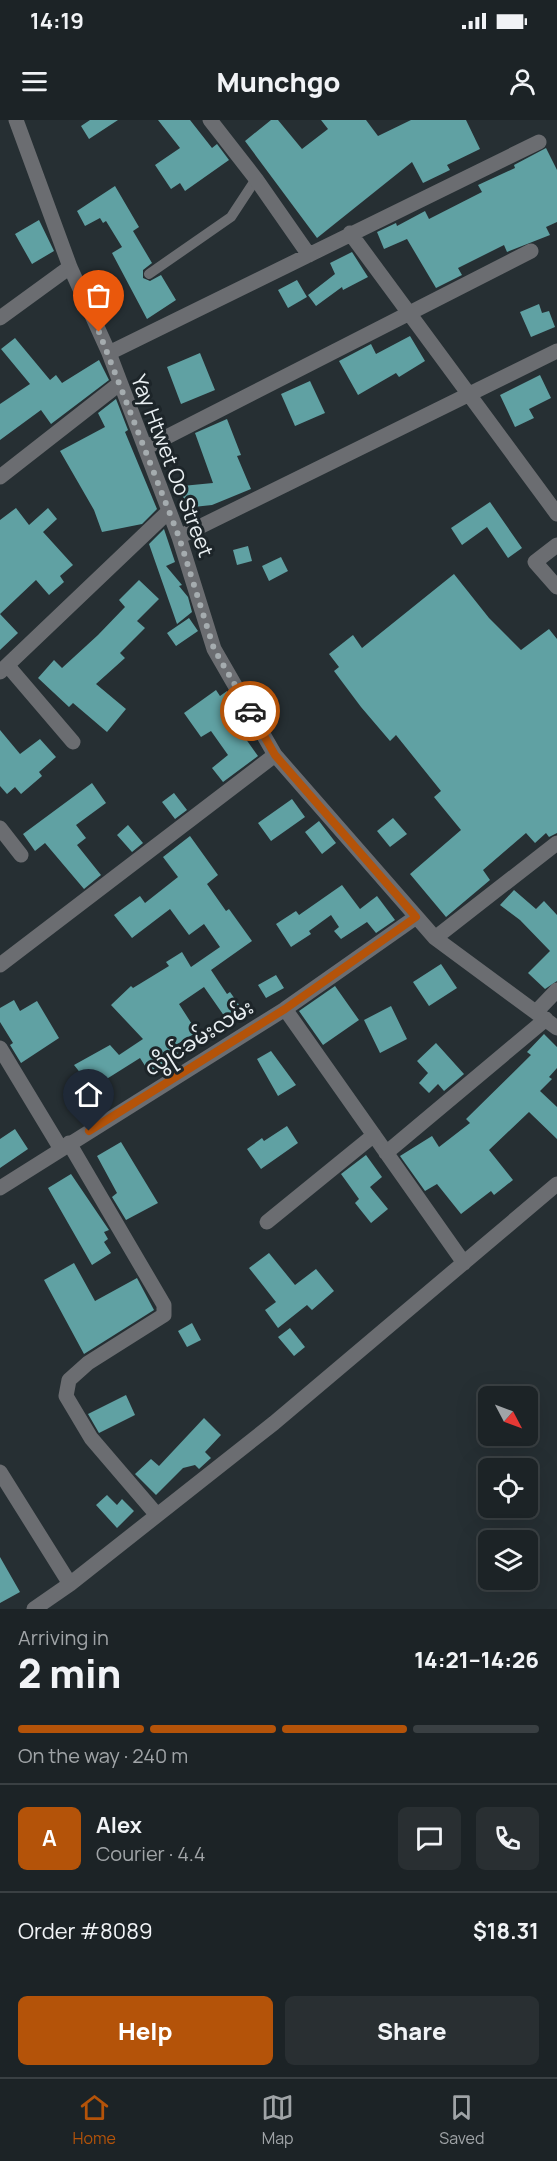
<!DOCTYPE html>
<meta charset="utf-8">
<style>
:root{--surface:#1c2326;--page:#292f32;--text:#f1f3f6;--muted:#a0a4a7;--line:#3a4043;--accent:#b45309}
body{margin:0;font-family:Manrope,"Noto Sans Myanmar",sans-serif;background:var(--page);color:var(--text);height:100vh;display:flex;flex-direction:column;font-size:22px;white-space:nowrap}
*{box-sizing:border-box;margin:0}
p{font-size:20px;color:var(--muted)}
.icon{flex:none;width:33px;height:33px;fill:none;stroke:currentColor;stroke-width:2;stroke-linecap:round;stroke-linejoin:round}
.map{position:relative;height:1489px;overflow:hidden}
.details{display:flex;flex-direction:column;background:var(--surface);flex:1}
.details>*{flex:none}
.needle{width:39px;rotate:131deg}
.fabs{position:absolute;left:478px;top:1266px;display:grid;gap:12px}
.fabs a{display:grid;place-items:center;width:60px;height:60px;border-radius:9px;background:var(--surface);box-shadow:0 6px 24px #0002,0 0 0 2px var(--line);font-size:30px}
.pin{position:absolute;display:grid;place-items:center;width:51px;height:51px;color:#fff;margin:-62px -26px;border-radius:50% 50% 50% 0;rotate:-45deg;box-shadow:0 0 6px #0007}
.pin .icon{rotate:45deg}
.courier{position:absolute;display:grid;place-items:center;width:60px;height:60px;margin:-30px;border:4px solid #b45309;border-radius:50%;background:#fff;color:#222;box-shadow:0 2px 8px #0007}
.summary em{font-style:normal;font-weight:800}
.summary div{display:flex;flex-direction:column-reverse}
.summary{display:flex;align-items:center;justify-content:space-between;height:102px;padding:0 18px}
h1{font-size:39px;font-weight:800;line-height:45px}
.bar{display:grid;grid-template-columns:repeat(4,1fr);gap:9px 6px;align-content:center;height:72px;padding:0 18px}
.bar i{height:8px;border-radius:4px;background:var(--line)}
.bar .on{background:var(--accent)}
.bar p{grid-column:span 4}
.line{display:flex;align-items:center;gap:15px;padding:0 18px;border-top:2px solid var(--line)}
.line div{flex:1}
.round{display:grid;place-items:center;flex:none;width:63px;height:63px;border-radius:9px;background:var(--page)}
.button{display:flex;gap:12px;margin-top:auto;padding:12px 18px}
.button a{flex:1;height:69px;border-radius:9px;background:var(--accent);color:#fff;font-size:24px;font-weight:800;line-height:69px;text-align:center}
.button a+a{background:var(--page);color:var(--text)}
.status{display:flex;justify-content:space-between;align-items:center;height:42px;padding:0 30px;background:var(--surface);direction:ltr}
.status svg{height:16px;fill:currentColor}
header{display:flex;justify-content:space-between;align-items:center;height:78px;padding:0 18px;background:var(--surface);font-size:27px;font-weight:800}
.dock{display:flex;justify-content:space-around;align-items:center;height:84px;border-top:2px solid var(--line);background:var(--surface);font-size:16px;color:var(--muted)}
.dock a{display:grid;justify-items:center;gap:3px}
.dock .on{color:var(--accent)}
.map>svg:first-child{display:block}
.building{fill:#60a1a3}
.lines{fill:none;stroke-linecap:round;stroke-linejoin:round}
.lane{stroke:#6b6d71;stroke-width:10}
.street{stroke:#6b6d71;stroke-width:15}
.done{stroke:#a5acaf;stroke-width:6;stroke-dasharray:0 10.8}
.route{stroke:#b45309;stroke-width:8}
.labels{text-anchor:middle;stroke-width:6;stroke-linejoin:round;paint-order:stroke}
.street-label{font-size:21px;fill:#e9eff2;stroke:#1d2529}
</style>
<div class="status"><b>14:19</b><svg viewBox="0 0 49 12"><path d="M0 12V9h3v3zM5 12V6h3v6zM10 12V3h3v9zM15 12V0h3v12zM26 1h20v11H26zM47 4h2v5h-2z"/></svg></div>
<header><svg class="icon" aria-label="menu" viewBox="0 0 24 24"><path d="M4 6h16M4 12h16M4 18h16"/></svg>Munchgo<svg class="icon" aria-label="person" viewBox="0 0 24 24"><circle cx="12" cy="8" r="4"/><path d="M4 21q1-7 8-7t8 7"/></svg></header>
<div class="map">
<svg width="557" height="1489" viewBox="0 0 557 1489">
<rect width="100%" height="100%" fill="#262f33"/>
<path class="building" d="M90 0H118L89 19 81 6Z
M158 0H190L212 28 217 24 229 40 185 71 180 63 171 69 155 45 180 28Z
M271 0H278L302 29 328 9 321 0H366L378 16 411 0H466L480 29 447 45 450 50 423 63 412 42 317 118 245 21Z
M546 28 557 50V102L546 107 550 115 507 132 504 125 458 148 462 155 436 168 407 119 384 129 377 112 396 103 397 106 425 91 429 99 482 72 478 65 515 48 514 45Z
M115 66 139 107 133 111 152 143 143 150V158L150 161 161 155 176 180 147 199 112 133 122 127 106 101 103 103 100 98 85 106 77 91Z
M39 100 54 131 32 144 15 114Z
M352 132 368 157 343 170 342 167 316 186 308 175 335 154 330 143Z
M297 160 307 177 288 188 278 170Z
M539 184 542 193 549 191 555 207 531 217 520 192Z
M410 216 425 241 399 257 396 253 358 275 339 241 371 224 376 234Z
M15 218 50 260 56 255 62 263 99 240 109 260 51 304 41 290 0 320V284L30 264 1 229Z
M200 233 215 270 181 284 167 247Z
M540 255 551 278 529 289 534 298 515 307 500 275Z
M310 261 325 293 295 306 281 274Z
M116 279 128 310 125 312 157 389 142 404 102 412 94 390 60 331 105 307 98 293Z
M227 299 241 335 237 336 251 369 212 385 184 388 182 366 213 363 195 313Z
M490 382 522 428 508 438 487 407 462 425 451 408Z
M16 388 29 405 48 388 57 399 43 412 73 445 60 456 64 462 49 475 36 460 0 494 18 513 0 530V400Z
M164 409 175 442 166 446 182 465 179 466 188 477 192 492 177 504 149 424Z
M248 426 252 441 237 445 233 430Z
M281 437 288 451 269 461 262 446Z
M454 454 489 498 521 530 549 509 557 519V713L549 717 546 713 535 723 526 713 483 750 490 760 446 797 410 754 461 710 434 677 441 671 396 615 390 621 361 587 334 551 339 547 329 534 353 515 362 528Z
M139 460 159 479 137 501 145 508 120 533 125 538 96 564 126 589 107 612 73 583 69 587 38 558 54 540 62 548 98 515 125 487 119 480Z
M189 498 198 511 176 526 167 513Z
M216 570 220 576 227 571 241 595 233 601 258 636 223 662 212 648 228 635 211 611 201 617 184 593Z
M0 610 20 634 40 619 56 637 39 652 42 656 21 674 15 667 7 674 0 666Z
M92 663 106 683 76 705 86 718 77 725 101 755 84 769 45 723 35 731 23 714Z
M174 673 187 690 175 699 162 682Z
M292 679 305 697 271 721 258 703Z
M393 698 407 714 390 727 377 711Z
M319 701 336 723 322 734 305 712Z
M128 705 143 723 132 732 117 715Z
M190 716 218 755 207 764 226 791 229 789 252 821 211 850 227 874 230 872 242 889 227 900 204 867 179 884 197 912 174 926 178 934 149 952 140 938 105 960 113 973 100 981 88 959 86 960 74 945 110 925 119 935 143 919 111 885 131 866 133 868 169 846 166 842 182 832 191 847 220 827 204 804 189 815 170 789 132 818 114 795 140 776 145 783 178 757 163 737Z
M342 765 360 789 377 776 395 800 376 813 367 802 341 819 334 811 339 807 331 795 309 811 311 814 291 827 276 804 296 791 299 795Z
M514 770 536 789 544 781 557 795V861L545 869 528 853 550 831 520 800 500 785Z
M441 844 457 868 429 886 413 862Z
M276 855 284 868 266 878 258 865Z
M335 866 359 900 323 925 299 891Z
M14 880 20 891 37 881 59 918 21 943 10 925 13 923 0 902V888Z
M391 886 407 919 380 933 364 900Z
M544 914 557 927V948L549 957 552 959 540 971 557 987V1019L529 992 489 1030 513 1060 494 1075 491 1071 461 1094 437 1064 425 1071 400 1036 432 1016 439 1027 470 1003 466 999 531 935 527 932Z
M436 923 464 954 444 971 438 964 429 973 419 963 428 953 417 941Z
M271 931 296 965 278 976 257 939Z
M287 1006 298 1023 261 1049 247 1029 262 1018 264 1021Z
M15 1009 28 1029 0 1048V1019Z
M121 1022 158 1083 126 1100 112 1077 117 1073 97 1036Z
M366 1035 382 1057 370 1067 388 1089 371 1103 355 1083 359 1079 341 1054Z
M71 1054 109 1110 104 1112 108 1119 104 1122 111 1133 92 1145 48 1068Z
M269 1133 295 1165 316 1149 334 1171 312 1190 307 1185 278 1208 265 1190 276 1182 249 1148Z
M74 1143 95 1181 137 1158 154 1190 84 1234 44 1160Z
M192 1203 201 1220 187 1227 178 1211Z
M290 1208 305 1227 294 1236 278 1217Z
M126 1275 135 1295 99 1313 88 1294Z
M204 1298 221 1315 205 1332 211 1338 199 1349 195 1345 183 1348 156 1375 135 1354 151 1339 159 1346Z
M107 1375 117 1385 122 1379 134 1391 117 1408 96 1385Z
M0 1437 20 1472 0 1483Z"/>
<g class="lines">
<path class="lane" d="M149 154 231 97 256 59"/>
<path class="street" d="M16 0 70 147 109 233 179 417 214 529 275 635 435 818 557 908
M210 0 256 59 309 135
M350 113 557 394
M0 198 70 147
M109 233 539 22
M145 328 531 131
M0 357 119 264
M179 417 557 231
M557 425 535 442 557 467
M8 546 73 622
M0 552 168 392
M0 708 21 735
M435 818 557 723
M0 845 275 635
M285 889 464 1143
M537 891 557 870
M0 928 61 1029
M69 1023 164 1185V1195L88 1243 69 1260 66 1276 91 1318 157 1395
M386 1033 546 899
M0 1068 285 889 416 797
M267 1102 374 1015
M0 1352 70 1464
M34 1489 70 1464 274 1303 557 1064"/>
</g>
<g class="lines">
<path class="done" d="M99 212 179 417 214 529 250 591"/>
<path class="route" d="M89 1011 285 889 416 797 275 635 250 591"/>
</g>
<g class="labels">
<g class="street-label">
<text transform="translate(172 346) rotate(69)" y="7">Yay Htwet Oo Street</text>
<text transform="translate(199 918) rotate(-32)" y="7">လွိုင်ခမ်းလမ်း</text>
</g>
</g>
</svg>
<div class="fabs">
<a><svg class="needle" viewBox="-14 -14 28 28"><path d="M0-13l5 13h-10z" fill="#e53935"/><path d="M0 13l5-13h-10z" fill="#a0a4a7"/></svg></a>
<a><svg class="icon" aria-label="locate" viewBox="0 0 24 24"><circle cx="12" cy="12" r="6"/><path d="M12 2v4M12 18v4M2 12h4M18 12h4"/></svg></a>
<a><svg class="icon" aria-label="layers" viewBox="0 0 24 24"><path d="M12 4l9 5-9 5-9-5zM3 14l9 5 9-5"/></svg></a>
</div>
<div class="pin" style="left:99px;top:212px;background:#ea580c"><svg class="icon" aria-label="bag" viewBox="0 0 24 24"><path d="M5 8h14l-1 12H6zM9 8a3 3 0 0 1 6 0"/></svg></div>
<div class="pin" style="left:89px;top:1011px;background:#1f2937"><svg class="icon" aria-label="home" viewBox="0 0 24 24"><path d="M3 11l9-7 9 7M6 9v11h12V9"/></svg></div>
<div class="courier" style="left:250px;top:591px"><svg class="icon" aria-label="car" viewBox="0 0 24 24"><path d="M5 17H2v-5l4-1 3-4h7l3 4 3 1v5h-3M9 17h6M6 11h13"/><circle cx="7" cy="17" r="2"/><circle cx="17" cy="17" r="2"/></svg></div>
</div>
<section class="details">
<div class="summary"><div><h1>2 min</h1><p>Arriving in</p></div><em>14:21–14:26</em></div>
<div class="bar"><i class="on"></i><i class="on"></i><i class="on"></i><i></i><p>On the way · 240 m</p></div>
<div class="line" style="height:108px"><b class="round" style="background:var(--accent);color:#fff">A</b><div><b>Alex</b><p>Courier · 4.4</p></div><a class="round"><svg class="icon" aria-label="chat" viewBox="0 0 24 24"><path d="M4 5h16v11H9l-5 4z"/></svg></a><a class="round"><svg class="icon" aria-label="phone" viewBox="0 0 24 24"><path d="M5 4h4l2 5-3 2q2 4 5 5l2-3 5 2v4C11 20 4 13 5 4z"/></svg></a></div>
<div class="line" style="height:78px"><div>Order #8089</div><b>$18.31</b></div>
<div class="button"><a>Help</a><a>Share</a></div>
</section>
<nav class="dock">
<a class="on"><svg class="icon" aria-label="home" viewBox="0 0 24 24"><path d="M3 11l9-7 9 7M6 9v11h12V9"/></svg>Home</a>
<a><svg class="icon" aria-label="map" viewBox="0 0 24 24"><path d="M3 6l6-2 6 2 6-2v14l-6 2-6-2-6 2zM9 4v14M15 6v14"/></svg>Map</a>
<a><svg class="icon" aria-label="saved" viewBox="0 0 24 24"><path d="M7 4h10v16l-5-4-5 4z"/></svg>Saved</a>
</nav>
